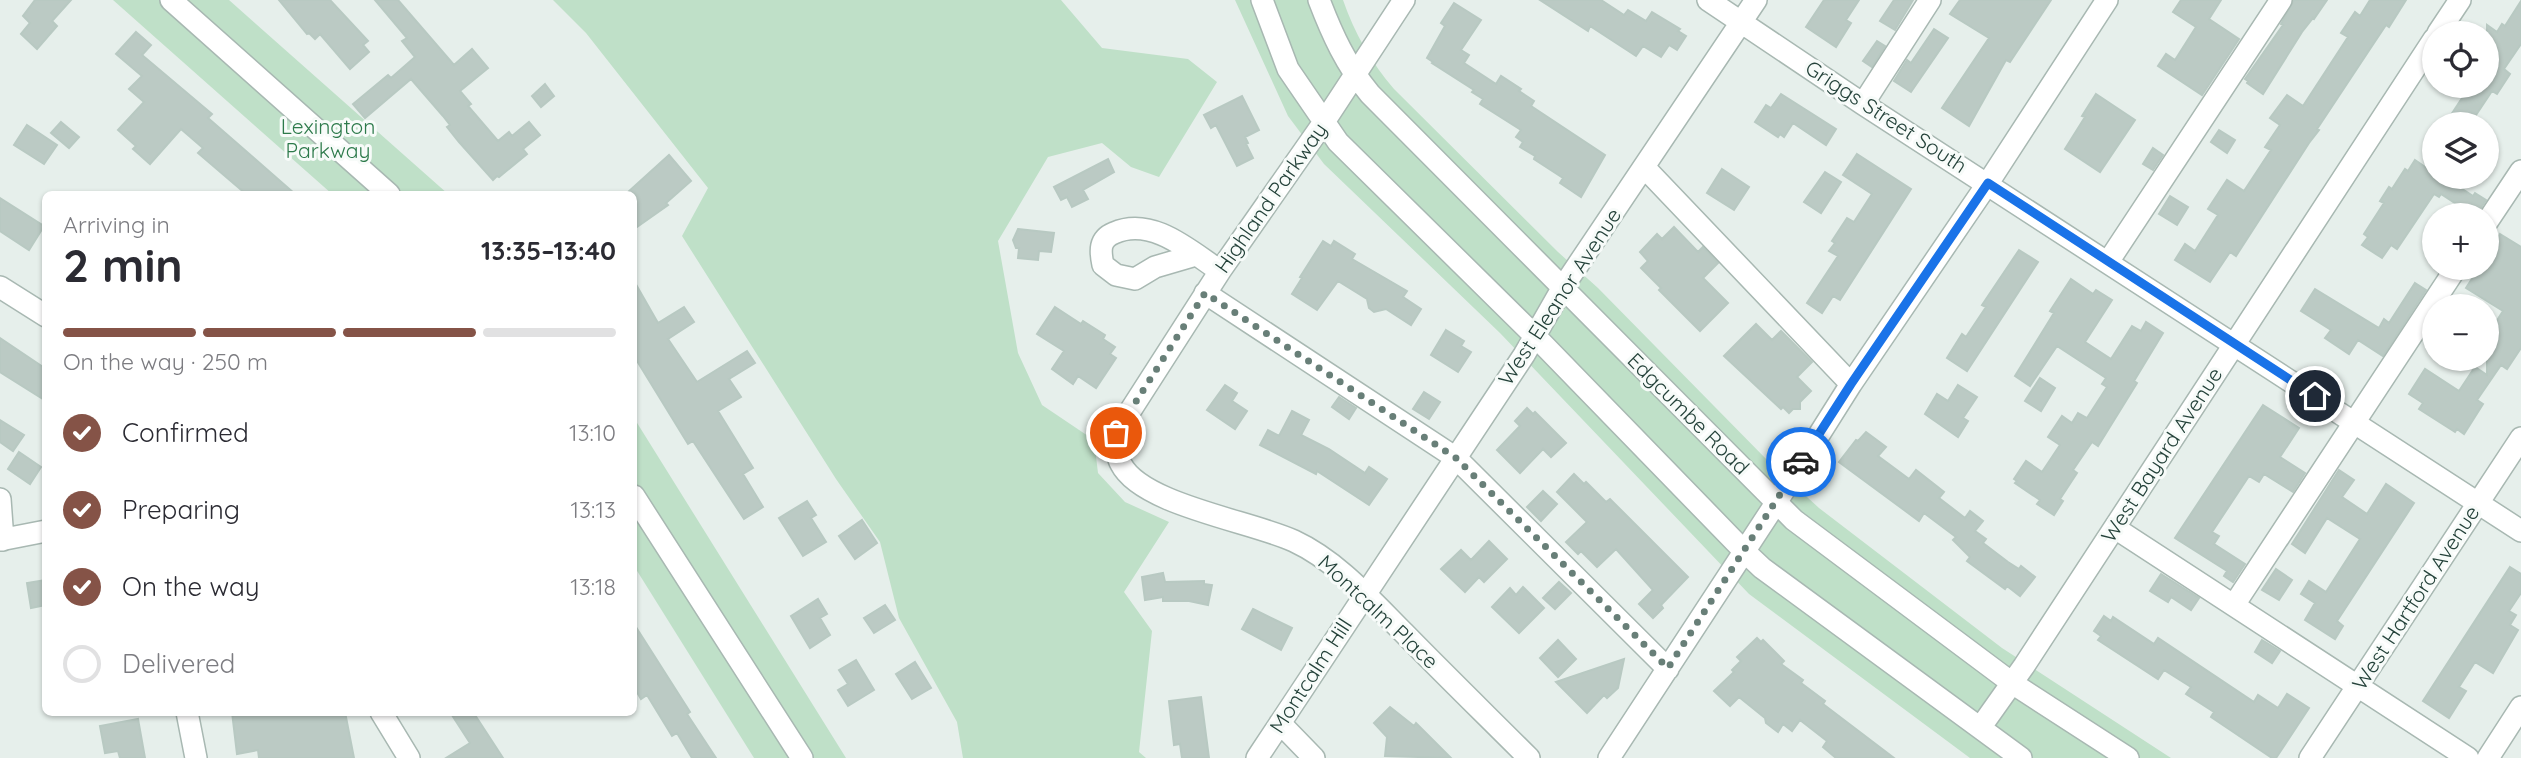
<!DOCTYPE html>
<meta charset="utf-8">
<style>
:root{--surface:#fff;--page:#f2f2f3;--text:#2b2b33;--muted:#7c7c81;--line:#e1e1e2;--accent:#855347}
body{margin:0;font-family:Quicksand,sans-serif;background:var(--page);color:var(--text);height:100vh;display:flex;flex-direction:column;font-size:26px;white-space:nowrap}
*{box-sizing:border-box;margin:0}
p{font-size:23px;color:var(--muted)}
.icon{flex:none;width:38px;height:38px;fill:none;stroke:currentColor;stroke-width:2;stroke-linecap:round;stroke-linejoin:round}
.map{position:relative;flex:1;overflow:hidden}
.sheet{position:absolute;left:42px;top:191px;width:595px;height:525px;display:flex;flex-direction:column;background:var(--surface);border-radius:10px;box-shadow:0 2px 5px #0004}
.sheet>*{flex:none}
.buttons{position:absolute;left:2422px;top:21px;display:grid;gap:14px}
.buttons a{display:grid;place-items:center;width:77px;height:77px;border-radius:50%;background:var(--surface);box-shadow:0 2px 5px #0004;font-size:35px}
.pin{position:absolute;display:grid;place-items:center;width:60px;height:60px;color:#fff;margin:-30px;border:4px solid #fff;border-radius:50%;box-shadow:0 2px 7px #0007}
.courier{position:absolute;display:grid;place-items:center;width:70px;height:70px;margin:-35px;border:5px solid #1a73e8;border-radius:50%;background:#fff;color:#222;box-shadow:0 2px 9px #0007}
.overview em{font-style:normal;font-weight:800}
.overview div{display:flex;flex-direction:column-reverse}
.overview{display:flex;align-items:center;justify-content:space-between;height:119px;padding:0 21px}
h1{font-size:46px;font-weight:800;line-height:52px}
.bar{display:grid;grid-template-columns:repeat(4,1fr);gap:10px 7px;align-content:center;height:84px;padding:0 21px}
.bar i{height:9px;border-radius:5px;background:var(--line)}
.bar .current{background:var(--accent)}
.bar p{grid-column:span 4}
ol{padding:0 21px;list-style:none}
li{display:flex;align-items:center;gap:21px;height:77px}
li p{margin-inline-start:auto}
li .icon{padding:7px;border-radius:50%;background:var(--accent);color:#fff;stroke-width:4}
li:last-child{color:var(--muted)}
li i{width:38px;height:38px;border:4px solid var(--line);border-radius:50%}
.map>svg:first-child{display:block}
.green{fill:#bfe0c8}
.building{fill:#bbcac4;stroke:#b8c9c2;stroke-width:2}
.lines{fill:none;stroke-linecap:round;stroke-linejoin:round}
.minor-casing{stroke:#a8b8b2;stroke-width:24}
.minor{stroke:#fff;stroke-width:21}
.done{stroke:#687f78;stroke-width:7;stroke-dasharray:0 12.6}
.route{stroke:#1a73e8;stroke-width:9}
.labels{text-anchor:middle;stroke-width:6;stroke-linejoin:round;paint-order:stroke}
.street-label{font-size:21px;fill:#24423a;stroke:#f7fbf9}
.park-label{font-size:21px;fill:#2d7a4b;stroke:#f7fbf9}
</style>
<div class="map">
<svg width="2521" height="758" viewBox="0 0 2521 758">
<rect width="100%" height="100%" fill="#e6efeb"/>
<path class="green" d="M113 0H229L448 194H332Z
M553 0H1061L1102 48 1188 59 1217 82 1159 177 1131 167 1102 143 1048 157 998 241 1018 353 1042 405 1094 440 1098 473 1125 502 1169 522 1124 592 1152 631 1139 752 1146 758H963L957 722 899 618 880 542 836 479 682 236 708 188 586 33Z
M1235 0H1343C1354 32 1372 64 1394 89L1558 252 1598 288 1771 464 1819 508 2002 648 2171 758H1970L1749 594 1500 333 1324 164 1288 116Z
M634 418 846 758H754L634 566Z"/>
<path class="building" d="M35 0H71L52 21 57 26 37 49 21 34 30 23 23 16Z
M279 0H330L368 41 363 45 369 52 350 69 320 34 315 39 309 33 307 34Z
M375 0H398L454 65 472 49 488 68 460 91 471 104 468 106 498 141 509 132 512 136 529 122 540 135 523 149 527 154 499 177 497 176 493 180 459 142 447 127 450 125 443 116 411 79 365 118 353 104 388 75 391 78 415 57 402 41 407 38Z
M1540 0H1601L1624 15 1628 10 1646 21 1652 12 1680 29 1678 31 1686 36 1677 50 1669 45 1661 57 1643 46 1636 56 1590 26 1588 31Z
M1824 0H1859L1846 20 1851 23 1836 47 1806 27Z
M1894 0H1913L1895 30 1880 21Z
M1960 0H2051L2010 62 2006 60 1969 126 1942 108 1989 38 1950 14Z
M2181 0H2221L2209 19 2239 39 2202 95 2158 66 2166 54 2175 60 2196 27 2173 12Z
M2294 0H2327L2314 19 2313 18 2302 32 2263 94 2247 83 2248 81 2245 79 2283 25 2281 24Z
M2370 0H2406L2389 27 2386 25 2372 46 2317 129 2319 130 2309 143 2236 256 2230 252 2210 282 2175 260 2185 244 2195 251 2218 215 2208 209 2227 180 2244 191 2271 150 2265 147 2280 125 2270 118 2287 95 2303 106 2348 37 2341 33 2355 12 2360 16Z
M2521 1V44L2504 69 2510 74 2497 94 2492 91 2470 124H2445L2470 86H2487V25L2497 32 2502 24 2505 26Z
M1454 3 1481 20 1461 50 1469 55 1464 63 1496 84 1501 76 1521 89 1519 91 1534 101 1531 106 1605 155 1581 197 1560 183 1563 178 1534 159 1535 156 1520 147 1523 142 1516 137 1521 130 1480 104 1483 99 1472 92 1474 90 1432 63 1433 62 1427 58 1445 26 1441 23Z
M1934 29 1948 38 1911 92 1894 81 1907 60 1911 63Z
M136 32 151 45 142 55 212 114 208 118 295 194H246L198 153 203 148 181 129 150 164 133 149 136 146 118 130 144 102 129 89 142 76 116 54Z
M1877 41 1885 46 1872 67 1863 61Z
M545 84 554 96 541 107 532 96Z
M1781 94 1836 129 1826 145 1793 123 1784 137 1780 134 1778 137 1755 122 1766 105 1771 108Z
M2096 94 2135 120 2100 172 2065 149 2085 117 2082 116Z
M1242 96 1259 130 1245 137 1248 143 1246 144 1253 158 1237 166 1216 125 1211 128 1204 115Z
M61 122 79 137 69 148 51 133Z
M27 125 57 145 44 164 14 145Z
M2219 130 2235 140 2227 153 2211 142Z
M2153 148 2163 155 2153 170 2143 164Z
M1857 154 1911 189 1840 300 1833 296 1822 313 1807 303 1838 256 1829 251 1835 243 1832 241 1847 218 1854 222 1872 194 1843 175Z
M669 155 691 181 666 203 668 205 634 229V194L628 192Z
M1108 159 1114 172 1083 190 1088 199 1072 207 1067 197 1061 200 1054 187Z
M2415 160 2434 173V177H2444L2473 196 2475 193 2486 200 2476 215H2473L2441 194 2439 197 2434 194 2397 249 2391 245 2382 258 2362 245 2368 237 2364 234 2384 203 2380 201 2389 187 2392 189 2405 169 2408 171Z
M1722 169 1749 187 1734 210 1707 193Z
M1825 172 1841 182 1821 213 1804 202Z
M2170 196 2188 207 2177 225 2159 214Z
M0 198 44 226 29 250 0 231Z
M1674 227 1698 252 1703 247 1718 263 1703 278 1728 303 1700 331 1659 290 1661 288 1641 268 1648 261 1640 252 1657 234 1662 239Z
M1018 229 1054 233 1051 252 1039 251 1038 260 1018 258 1019 248H1016L1013 240Z
M2500 234 2521 247V348L2507 369 2501 365 2477 400 2483 404 2464 434 2457 429 2455 432 2419 409 2423 403 2409 394 2425 369 2459 391 2475 367 2487 375V336L2503 311 2466 288 2479 268H2487V255Z
M1323 241 1331 246 1334 241 1355 254 1352 259 1407 291 1403 297 1421 309 1411 325 1386 309 1374 312 1369 308 1367 299 1338 281 1317 310 1292 294 1302 278 1300 277Z
M2019 250 2038 262 1967 371 1947 358 1962 334 1966 337 1986 307 1982 305Z
M2071 279 2093 294 2096 290 2112 300 2085 342 2111 359 2132 326 2141 331 2146 322 2163 333 2134 381 2137 383 2098 446 2092 442 2073 470 2077 473 2060 499 2063 501 2054 515 2037 504 2040 500 2015 483 2017 481 2014 479 2026 461 2042 472 2060 445 2048 437 2062 416 2072 423 2078 413 2087 418 2107 387 2102 384 2106 378 2057 346 2030 386 2015 376 2054 313 2050 311Z
M634 281 658 323 684 307 694 322 668 339 697 382 747 351 755 363 729 379 741 397 718 411 753 468 743 474 763 507 744 519 693 441 688 444 634 356Z
M2415 283 2426 290 2383 356 2358 340 2349 354 2325 338 2331 330 2301 311 2315 289 2379 328 2384 319 2389 323Z
M1055 307 1081 324 1083 321 1105 335 1103 339 1115 347 1110 354 1116 358 1096 388 1078 376 1073 384 1052 369 1064 351 1037 334Z
M1756 324 1772 340 1781 331 1812 362 1797 377 1811 391 1800 402V409H1793L1789 413 1783 407 1781 409 1724 356Z
M1446 330 1464 341 1461 346 1471 352 1458 372 1431 355Z
M0 338 46 369V401L0 372Z
M2040 378 2055 388 2041 411 2025 401Z
M1225 385 1237 393 1232 401 1247 411 1235 429 1207 410Z
M1958 385 1977 397 1963 418 1968 421 1958 437 1925 414 1937 394 1948 401Z
M1424 392 1440 402 1429 419 1413 409Z
M1339 397 1356 408 1349 419 1332 407Z
M2263 405 2299 428 2280 457 2305 473 2293 492 2264 474 2259 482 2249 476 2212 532 2219 536 2214 544 2245 564 2233 582 2224 576 2227 571 2175 538Z
M1527 408 1533 414 1535 412 1566 443 1551 457 1543 449 1520 473 1497 450 1520 426 1515 421Z
M1292 411 1309 420 1301 435 1329 449 1365 473 1369 467 1387 479 1369 505 1317 471 1316 474 1260 445 1268 430 1279 436Z
M0 420 24 435 13 451 0 442Z
M1866 432 1886 447 1878 456 1909 479 1916 470 1944 492 1939 498 1965 518 1970 511 1983 521 1975 531 1986 539 1983 543 2008 562 2019 569 2021 566 2035 577 2020 596 2007 586 2005 589 1967 561 1970 557 1953 540 1956 537 1924 513 1919 521 1839 462 1856 440 1858 441Z
M19 452 41 467 30 484 8 469Z
M2339 470 2354 480 2342 497 2367 514 2386 484 2414 503 2337 621 2343 626 2335 639 2305 620 2315 603 2301 594 2309 581 2326 592 2360 539 2327 518 2305 553 2292 544Z
M1574 474 1584 484 1586 482 1606 502 1610 499 1688 577 1661 605 1663 608 1653 618 1639 604 1653 590 1616 549 1597 567 1581 551 1578 554 1566 542 1587 522 1557 492Z
M1543 491 1557 504 1541 521 1527 507Z
M807 501 816 515 811 518 826 542 803 556 779 518Z
M862 520 877 543 855 559 839 536Z
M1489 541 1507 559 1484 582 1479 577 1465 592 1441 569 1461 550 1471 560Z
M2510 567 2521 574V593L2509 611 2516 615 2510 625 2518 630 2493 673 2475 662 2459 687 2466 691 2449 718 2423 701Z
M2276 569 2292 580 2279 600 2262 590Z
M1163 573 1165 582 1204 581V584L1212 585 1208 605 1189 601H1163V597L1145 600 1142 577Z
M2161 574 2199 598 2191 610 2171 597 2168 602 2150 591Z
M46 580V605L31 608 27 583Z
M1559 582 1571 593 1555 609 1543 598Z
M1523 587 1544 608 1519 633 1492 607 1510 588 1516 595Z
M818 599 827 614 820 618 830 635 810 648 791 616Z
M885 605 895 620 874 633 864 618Z
M1253 609 1292 628 1281 650 1242 629Z
M2104 616 2111 621 2113 617 2154 644 2158 638 2254 702 2258 695 2278 708 2287 694 2309 708 2276 758H2272L2211 717 2214 712 2186 694 2191 687 2164 670 2158 679 2098 640 2101 636 2094 631Z
M634 624 690 712 687 714 716 758H692L677 733 672 736 647 695 641 699 634 687Z
M1757 638 1761 642 1763 640 1784 661 1781 664 1803 680 1801 683 1825 701 1823 704 1894 758H1836L1823 747 1827 741 1800 720 1792 731 1783 724 1778 732 1766 723 1765 718 1739 697 1730 706 1714 691 1734 672 1732 670 1741 661 1737 657Z
M1558 640 1576 659 1558 677 1540 658Z
M2262 640 2280 651 2272 663 2255 652Z
M1624 659 1618 688 1607 698 1604 695 1587 713 1556 682Z
M856 660 874 690 848 706 838 690 848 684 839 670Z
M915 662 931 688 912 699 896 674Z
M1201 697 1209 758H1182L1180 744 1174 745 1169 701Z
M1390 707 1414 726 1416 723 1451 758 1385 756 1387 737 1374 723Z
M232 712H345L354 758H259L258 750 237 754Z
M450 712H473L503 758H446L470 743Z
M138 719 145 758H120L118 751 105 753 100 726Z"/>
<g class="lines">
<g class="minor-casing">
<path id="minor" d="M171 0 389 194
M1262 0 1288 69 1338 142 1536 337 1744 551 1762 568 2021 758
M1319 0C1332 34 1346 65 1370 94L1794 520 2012 683 2128 758
M1404 0 1324 122 1220 271 1116 433C1117 442 1116 456 1121 464 1142 505 1251 521 1294 541 1337 561 1371 600 1404 633 1445 675 1487 716 1529 758
M1708 0 1863 104 2521 531
M2438 33 2460 0
M1863 104 1930 0
M1644 167 1851 384
M2487 222 2521 171
M1196 255 1155 267 1135 279 1116 275 1103 265C1100 251 1099 239 1114 233 1152 216 1190 251 1220 271
M2108 262 2281 0
M0 287 46 316
M1205 293 1456 458 1668 669
M634 496 802 758
M0 499 3 540
M2115 528 2468 758
M0 540 46 531
M2234 605 2456 268
M187 712 196 758
M381 712 409 758
M1280 723 1314 758
M1980 728 2024 666 2434 39
M1257 758 1524 355 1563 287 1756 0
M1609 758 1776 503 1851 384 1988 183 2107 0
M2310 758 2521 438
M2488 758 2521 707"/>
</g>
<use href="#minor" class="minor"/>
</g>
<g class="lines">
<path class="done" d="M1116 433 1205 293 1456 458 1668 668 1801 462"/>
<path class="route" d="M1801 462 1851 384 1988 183 2315 396"/>
</g>
<g class="labels">
<g class="street-label">
<text transform="translate(1886 117) rotate(33)" y="7">Griggs Street South</text>
<text transform="translate(1271 198) rotate(-55)" y="7">Highland Parkway</text>
<text transform="translate(1560 297) rotate(-57)" y="7">West Eleanor Avenue</text>
<text transform="translate(1688 414) rotate(45)" y="7">Edgcumbe Road</text>
<text transform="translate(2162 455) rotate(-57)" y="7">West Bayard Avenue</text>
<text transform="translate(2416 598) rotate(-57)" y="7">West Hartford Avenue</text>
<text transform="translate(1378 612) rotate(43)" y="7">Montcalm Place</text>
<text transform="translate(1311 676) rotate(-57)" y="7">Montcalm Hill</text>
</g>
<g class="park-label">
<text x="328" y="134">Lexington<tspan x="328" dy="24">Parkway</tspan></text>
</g>
</g>
</svg>
<div class="buttons">
<a><svg class="icon" aria-label="locate" viewBox="0 0 24 24"><circle cx="12" cy="12" r="6"/><path d="M12 2v4M12 18v4M2 12h4M18 12h4"/></svg></a>
<a><svg class="icon" aria-label="layers" viewBox="0 0 24 24"><path d="M12 4l9 5-9 5-9-5zM3 14l9 5 9-5"/></svg></a>
<a>+</a>
<a>−</a>
</div>
<div class="pin" style="left:1116px;top:433px;background:#ea580c"><svg class="icon" aria-label="bag" viewBox="0 0 24 24"><path d="M5 8h14l-1 12H6zM9 8a3 3 0 0 1 6 0"/></svg></div>
<div class="pin" style="left:2315px;top:396px;background:#1f2937"><svg class="icon" aria-label="home" viewBox="0 0 24 24"><path d="M3 11l9-7 9 7M6 9v11h12V9"/></svg></div>
<div class="courier" style="left:1801px;top:462px"><svg class="icon" aria-label="car" viewBox="0 0 24 24"><path d="M5 17H2v-5l4-1 3-4h7l3 4 3 1v5h-3M9 17h6M6 11h13"/><circle cx="7" cy="17" r="2"/><circle cx="17" cy="17" r="2"/></svg></div>
<section class="sheet">
<div class="overview"><div><h1>2 min</h1><p>Arriving in</p></div><em>13:35–13:40</em></div>
<div class="bar"><i class="current"></i><i class="current"></i><i class="current"></i><i></i><p>On the way · 250 m</p></div>
<ol>
<li><svg class="icon" aria-label="check" viewBox="0 0 24 24"><path d="M5 12l5 5 9-10"/></svg>Confirmed<p>13:10</p></li>
<li><svg class="icon" aria-label="check" viewBox="0 0 24 24"><path d="M5 12l5 5 9-10"/></svg>Preparing<p>13:13</p></li>
<li><svg class="icon" aria-label="check" viewBox="0 0 24 24"><path d="M5 12l5 5 9-10"/></svg>On the way<p>13:18</p></li>
<li><i></i>Delivered</li>
</ol>
</section>
</div>
